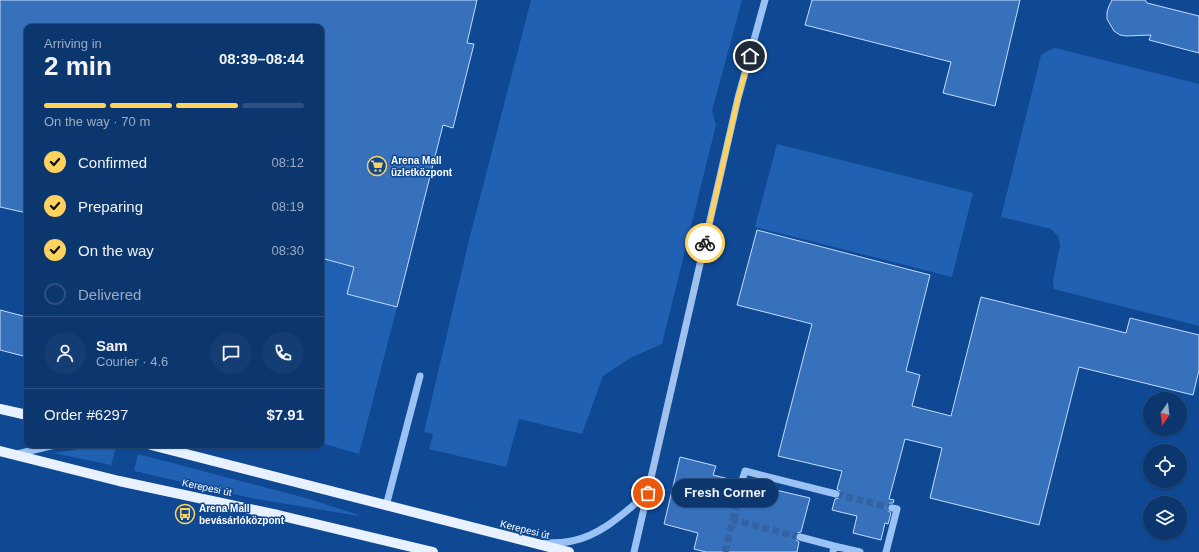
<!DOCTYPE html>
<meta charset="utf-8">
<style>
:root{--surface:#0b366e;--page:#143e73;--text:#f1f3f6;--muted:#9aabc2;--line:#2b5081;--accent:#ffd25e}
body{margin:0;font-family:Arial,sans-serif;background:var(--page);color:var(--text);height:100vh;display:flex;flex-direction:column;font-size:15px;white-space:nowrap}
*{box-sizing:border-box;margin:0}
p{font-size:13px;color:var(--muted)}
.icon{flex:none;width:22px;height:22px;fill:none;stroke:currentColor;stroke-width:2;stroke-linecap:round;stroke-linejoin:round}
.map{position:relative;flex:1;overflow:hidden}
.panel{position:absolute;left:24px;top:24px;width:300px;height:424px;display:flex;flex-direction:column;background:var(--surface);border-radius:8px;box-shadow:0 1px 3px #0004,0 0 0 1px var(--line)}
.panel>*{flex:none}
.needle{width:26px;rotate:194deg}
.fabs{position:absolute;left:1143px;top:392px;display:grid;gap:8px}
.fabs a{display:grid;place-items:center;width:44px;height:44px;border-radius:50%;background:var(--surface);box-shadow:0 1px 3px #0004,0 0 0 1px var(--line);font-size:20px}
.pin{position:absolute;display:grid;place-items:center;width:34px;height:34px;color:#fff;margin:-17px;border:2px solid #fff;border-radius:50%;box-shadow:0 1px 4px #0007}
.courier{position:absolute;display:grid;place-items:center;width:40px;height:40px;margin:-20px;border:3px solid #ffd25e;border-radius:50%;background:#fff;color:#222;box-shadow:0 1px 5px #0007}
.bubble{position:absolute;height:28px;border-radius:14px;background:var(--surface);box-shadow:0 1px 3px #0004,0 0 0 1px var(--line);font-size:13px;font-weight:800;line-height:28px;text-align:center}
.headline em{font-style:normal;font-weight:800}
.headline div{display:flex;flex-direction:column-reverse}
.headline{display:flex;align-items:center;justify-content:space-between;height:68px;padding:0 20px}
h1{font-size:26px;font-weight:800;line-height:30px}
.bar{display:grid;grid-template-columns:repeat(4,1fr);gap:6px 4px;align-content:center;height:48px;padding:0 20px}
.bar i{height:5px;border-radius:3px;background:var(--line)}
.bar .active{background:var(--accent)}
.bar p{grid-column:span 4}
.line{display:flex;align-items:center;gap:10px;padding:0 20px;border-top:1px solid var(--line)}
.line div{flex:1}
.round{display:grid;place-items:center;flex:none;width:42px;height:42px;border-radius:21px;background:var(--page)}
ol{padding:0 20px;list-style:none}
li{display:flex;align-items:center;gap:12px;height:44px}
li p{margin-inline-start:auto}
li .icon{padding:4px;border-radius:50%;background:var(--accent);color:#111;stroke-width:4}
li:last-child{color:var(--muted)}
li i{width:22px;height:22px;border:2px solid var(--line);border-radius:50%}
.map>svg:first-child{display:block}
.green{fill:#2061b3}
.building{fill:#3771bc;stroke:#c3ddfe}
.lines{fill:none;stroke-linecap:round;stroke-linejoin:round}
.minor-tunnel{stroke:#3363a3;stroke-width:7;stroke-dasharray:7 3.5;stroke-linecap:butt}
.minor{stroke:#9bc2f4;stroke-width:7}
.major{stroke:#e8f1ff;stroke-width:10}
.done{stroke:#abbfd9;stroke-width:4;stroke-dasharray:0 7.2}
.route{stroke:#ffd25e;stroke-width:5}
.labels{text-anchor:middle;stroke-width:3;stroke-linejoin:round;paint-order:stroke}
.poi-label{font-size:10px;font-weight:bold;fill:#fff;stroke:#0f4893;text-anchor:start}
.street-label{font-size:10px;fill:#fff;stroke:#0f4893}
</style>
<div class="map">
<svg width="1199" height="552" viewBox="0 0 1199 552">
<rect width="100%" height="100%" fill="#0f4893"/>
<path class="green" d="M531 0H742L712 111 716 125 662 344 630 358 603 376 582 434 519 419 506 467 429 449 433 434 424 432 469 240Z
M1055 48 1199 84V326L1054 289 1053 281 1060 245 1058 236 1051 229 1001 217 1041 55 1047 51Z
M777 144 973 193 952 277 755 227Z
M321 258 354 267 347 294 397 307 359 454 321 443Z
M86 445H102L116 448 111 465 53 453 74 450Z
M138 454 306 498 359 515V516L251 498 134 471Z"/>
<path class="building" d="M0 0H477L467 43 474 44 453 128 443 125 397 307 347 294 354 267 321 258V27H27V213L0 207Z
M812 0H1020L995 106 943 93 951 62 805 25Z
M1112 0H1145L1147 3 1199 16V53L1149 40 1151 35 1126 36 1120 35 1114 31 1107 19V12L1109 6Z
M757 230 930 275 906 371 920 375 912 406 951 416 981 297 1126 333 1130 318 1199 335V370L1193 395 1079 367 1039 525 930 498 942 448 905 439 889 499 894 500 893 503H890L887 507V510L891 513 888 524 885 523 881 540 853 533 857 516 832 510 835 499 839 498 841 495 840 491 837 489 842 471 778 456 812 324 737 305Z
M0 310 27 317V357L0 350Z
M680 457 716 466 713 475 737 481 740 486H744L746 483 810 498 801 532 797 533 795 536 796 540 799 542 797 552H706L694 549 698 533 664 524Z"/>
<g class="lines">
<path class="minor-tunnel" d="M836 494 892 508
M733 520 742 481
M725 552 733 520 800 537"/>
<path class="minor" d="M17 454 55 445
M742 481 745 471 836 494
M386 506 420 376
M800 537 834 546 833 552
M545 543C554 543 563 543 572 541 602 535 625 512 648 493
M834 546 860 552
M634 552 738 98 765 0
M886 552 897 509 892 508"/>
<path class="major" d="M0 409 27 415
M151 445 569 552
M0 451 119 481 278 515 433 552"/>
</g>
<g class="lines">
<path class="done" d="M648 493 705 243"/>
<path class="route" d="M705 243 738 98 750 56"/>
</g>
<defs>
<g id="supermarket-ring" transform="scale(1)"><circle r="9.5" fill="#0f4893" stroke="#ffd25e" stroke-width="1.5"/><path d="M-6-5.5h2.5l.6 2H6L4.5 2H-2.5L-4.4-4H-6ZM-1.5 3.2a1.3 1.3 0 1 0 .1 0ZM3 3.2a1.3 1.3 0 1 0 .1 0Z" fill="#ffd25e"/></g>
<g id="bus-ring" transform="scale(1)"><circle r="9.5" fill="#0f4893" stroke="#ffd25e" stroke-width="1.5"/><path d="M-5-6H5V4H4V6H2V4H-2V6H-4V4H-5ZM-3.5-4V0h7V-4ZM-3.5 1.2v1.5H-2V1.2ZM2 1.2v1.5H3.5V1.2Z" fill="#ffd25e"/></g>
</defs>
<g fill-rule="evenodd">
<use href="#supermarket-ring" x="377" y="166"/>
<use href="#bus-ring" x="185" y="514"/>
</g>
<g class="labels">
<g class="poi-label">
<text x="391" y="164">Arena Mall<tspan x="391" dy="12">üzletközpont</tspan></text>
<text x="199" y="512">Arena Mall<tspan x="199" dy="12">bevásárlóközpont</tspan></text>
</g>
<g class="street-label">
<text transform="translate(207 487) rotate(12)" y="4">Kerepesi út</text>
<text transform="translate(525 529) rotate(14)" y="4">Kerepesi út</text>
</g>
</g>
</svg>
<div class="fabs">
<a><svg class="needle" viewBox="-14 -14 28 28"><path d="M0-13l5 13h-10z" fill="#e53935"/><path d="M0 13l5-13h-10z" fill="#9aabc2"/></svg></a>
<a><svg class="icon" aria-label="locate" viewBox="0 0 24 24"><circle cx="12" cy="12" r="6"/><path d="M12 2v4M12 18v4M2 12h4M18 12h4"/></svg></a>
<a><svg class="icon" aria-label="layers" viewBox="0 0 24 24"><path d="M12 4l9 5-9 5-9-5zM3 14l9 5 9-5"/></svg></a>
</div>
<div class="pin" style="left:648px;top:493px;background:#ea580c"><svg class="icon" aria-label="bag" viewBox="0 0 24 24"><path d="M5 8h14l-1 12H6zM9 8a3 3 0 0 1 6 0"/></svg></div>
<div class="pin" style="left:750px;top:56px;background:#1f2937"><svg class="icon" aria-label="home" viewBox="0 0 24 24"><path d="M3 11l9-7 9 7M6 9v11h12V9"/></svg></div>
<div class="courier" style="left:705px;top:243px"><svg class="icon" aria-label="bike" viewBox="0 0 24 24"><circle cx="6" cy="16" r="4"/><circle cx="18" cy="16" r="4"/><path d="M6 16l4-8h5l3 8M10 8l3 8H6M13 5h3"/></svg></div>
<div class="bubble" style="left:672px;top:479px;width:106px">Fresh Corner</div>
<section class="panel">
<div class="headline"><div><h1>2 min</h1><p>Arriving in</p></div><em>08:39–08:44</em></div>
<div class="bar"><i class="active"></i><i class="active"></i><i class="active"></i><i></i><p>On the way · 70 m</p></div>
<ol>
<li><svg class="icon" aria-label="check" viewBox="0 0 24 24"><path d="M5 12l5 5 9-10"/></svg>Confirmed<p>08:12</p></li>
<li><svg class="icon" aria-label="check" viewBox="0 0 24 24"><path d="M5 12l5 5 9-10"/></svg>Preparing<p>08:19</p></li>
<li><svg class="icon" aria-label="check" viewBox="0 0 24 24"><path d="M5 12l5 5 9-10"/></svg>On the way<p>08:30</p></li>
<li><i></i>Delivered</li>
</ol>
<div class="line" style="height:72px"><a class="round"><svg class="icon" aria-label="person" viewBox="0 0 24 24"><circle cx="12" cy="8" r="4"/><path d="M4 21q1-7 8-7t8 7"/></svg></a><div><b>Sam</b><p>Courier · 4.6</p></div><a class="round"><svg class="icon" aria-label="chat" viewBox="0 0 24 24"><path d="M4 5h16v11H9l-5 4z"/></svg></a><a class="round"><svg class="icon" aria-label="phone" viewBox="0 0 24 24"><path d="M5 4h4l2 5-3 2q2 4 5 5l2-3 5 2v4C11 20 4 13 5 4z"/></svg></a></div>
<div class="line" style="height:52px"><div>Order #6297</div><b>$7.91</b></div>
</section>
</div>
